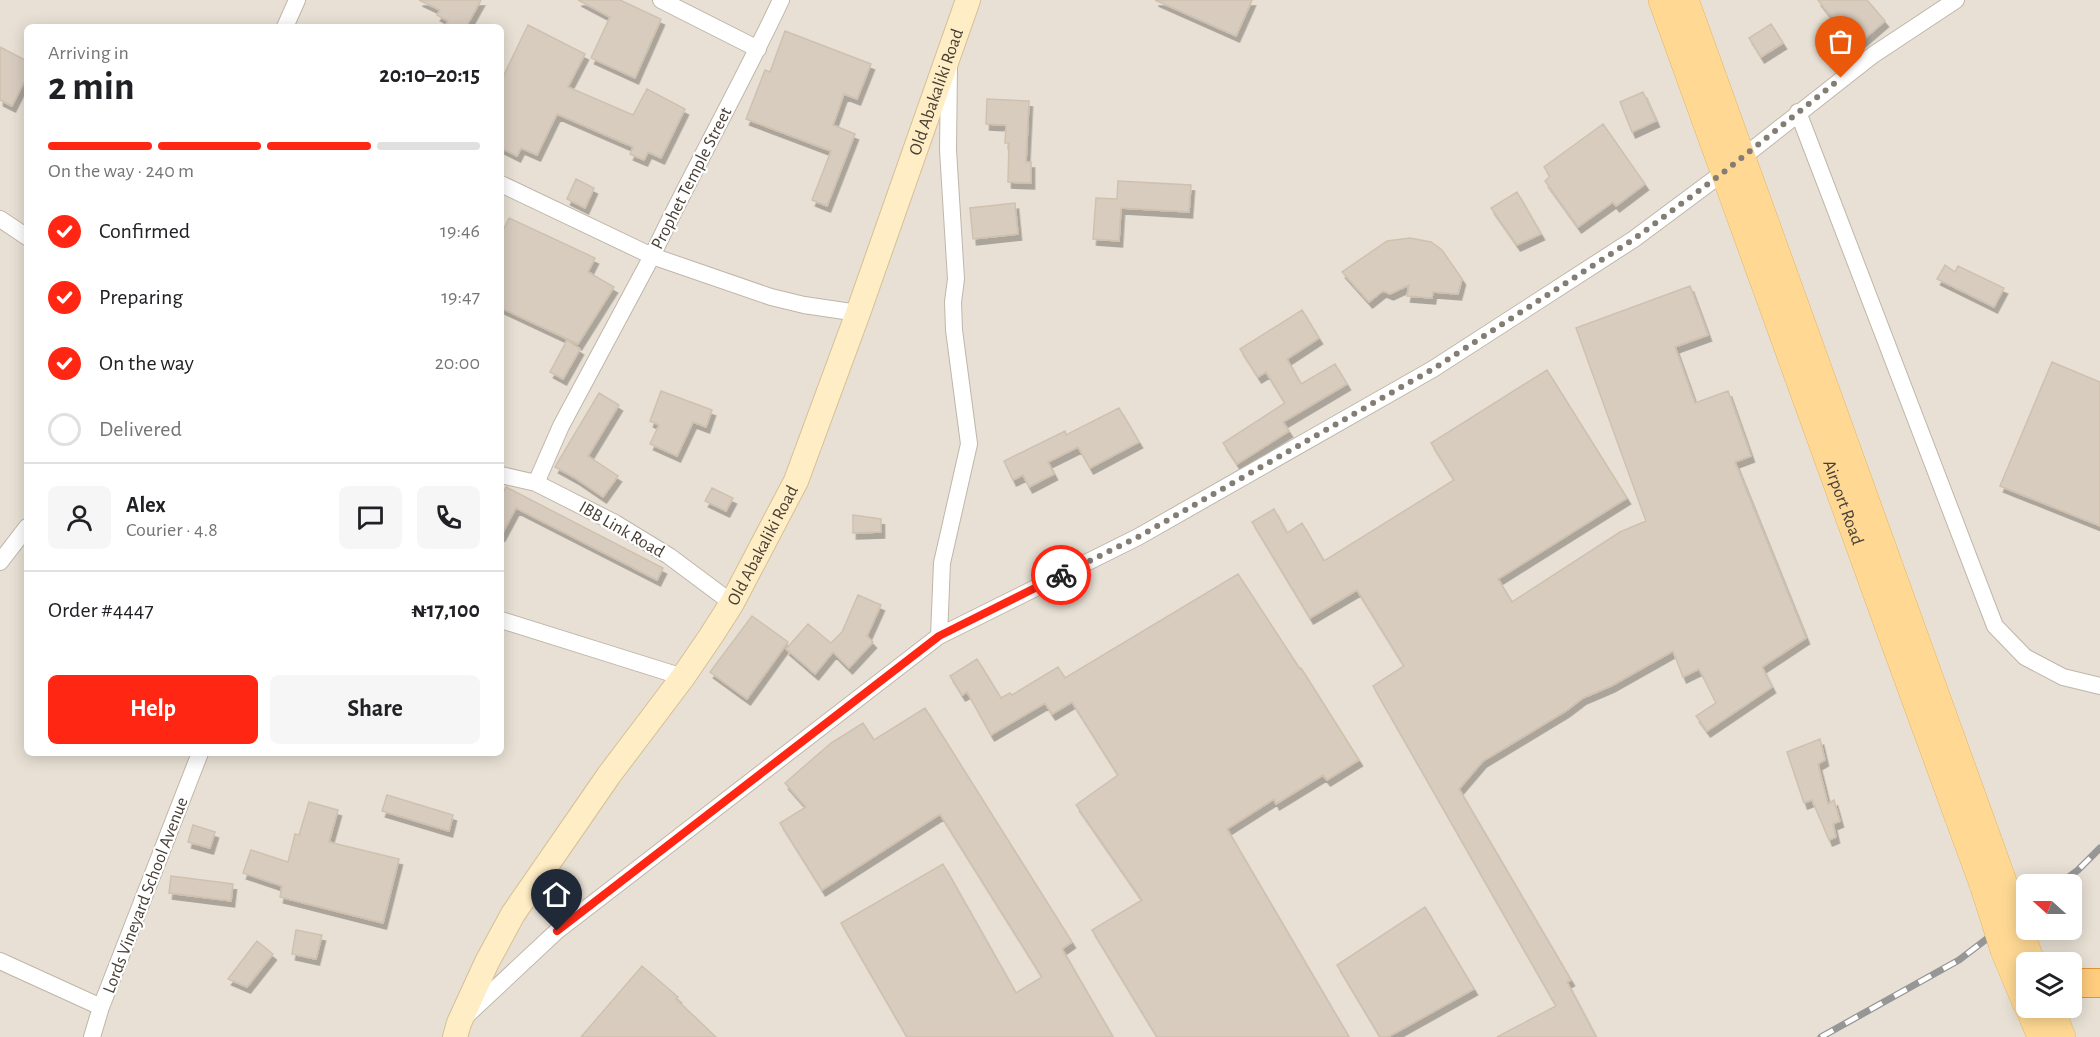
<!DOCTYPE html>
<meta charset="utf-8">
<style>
:root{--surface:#fff;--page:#f6f6f6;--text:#202124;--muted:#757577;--line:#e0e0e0;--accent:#ff2613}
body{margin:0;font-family:"Alegreya Sans",sans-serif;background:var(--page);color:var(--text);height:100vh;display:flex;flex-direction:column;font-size:22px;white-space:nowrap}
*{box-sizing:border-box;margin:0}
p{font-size:20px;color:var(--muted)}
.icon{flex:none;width:33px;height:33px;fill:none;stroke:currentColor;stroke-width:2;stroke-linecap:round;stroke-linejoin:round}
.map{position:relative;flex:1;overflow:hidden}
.panel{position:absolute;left:24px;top:24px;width:480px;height:732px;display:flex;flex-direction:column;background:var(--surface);border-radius:9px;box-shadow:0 3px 15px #0003}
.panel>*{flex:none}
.needle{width:39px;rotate:291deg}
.buttons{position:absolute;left:2016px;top:874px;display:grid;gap:12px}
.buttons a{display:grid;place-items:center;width:66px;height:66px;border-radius:9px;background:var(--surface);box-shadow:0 3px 15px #0003;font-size:30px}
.pin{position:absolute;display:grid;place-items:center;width:51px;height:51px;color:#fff;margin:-62px -26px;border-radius:50% 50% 50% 0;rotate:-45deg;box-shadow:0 0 6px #0007}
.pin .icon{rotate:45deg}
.courier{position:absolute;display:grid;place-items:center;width:60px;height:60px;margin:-30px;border:4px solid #ff2613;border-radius:50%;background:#fff;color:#222;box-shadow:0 2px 8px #0007}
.summary em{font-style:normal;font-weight:600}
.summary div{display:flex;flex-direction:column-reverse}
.summary{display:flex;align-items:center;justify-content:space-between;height:102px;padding:0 24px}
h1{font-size:39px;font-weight:600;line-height:45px}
.bar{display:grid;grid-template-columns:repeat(4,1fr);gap:9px 6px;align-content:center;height:72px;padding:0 24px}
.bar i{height:8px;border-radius:4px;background:var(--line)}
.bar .selected{background:var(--accent)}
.bar p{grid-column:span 4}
.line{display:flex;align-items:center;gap:15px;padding:0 24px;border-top:2px solid var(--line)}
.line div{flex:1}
.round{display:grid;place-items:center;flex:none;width:63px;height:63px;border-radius:9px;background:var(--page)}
ol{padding:0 24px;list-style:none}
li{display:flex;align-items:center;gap:18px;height:66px}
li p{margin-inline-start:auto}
li .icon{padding:6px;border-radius:50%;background:var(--accent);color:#fff;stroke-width:4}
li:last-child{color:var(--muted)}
li i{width:33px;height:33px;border:3px solid var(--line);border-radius:50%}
.cta{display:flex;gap:12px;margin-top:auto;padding:12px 24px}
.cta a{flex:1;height:69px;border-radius:9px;background:var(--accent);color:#fff;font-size:24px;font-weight:600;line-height:69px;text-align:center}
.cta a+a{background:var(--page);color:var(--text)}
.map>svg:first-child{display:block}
.residential{fill:#e8e0d4;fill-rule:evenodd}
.building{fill:#d8ccbf;stroke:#d0c1af;stroke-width:1.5;filter:url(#shadow)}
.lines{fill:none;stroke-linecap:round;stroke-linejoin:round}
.minor-casing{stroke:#bfb6a9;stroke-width:18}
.secondary-casing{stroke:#d5c095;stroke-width:26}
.primary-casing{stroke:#e6b562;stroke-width:28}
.trunk-casing{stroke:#e19533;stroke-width:30}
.minor{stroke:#fff;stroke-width:16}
.secondary{stroke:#ffedc5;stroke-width:24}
.primary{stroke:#ffd994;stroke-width:27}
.trunk{stroke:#ffcd7d;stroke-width:28}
.rail-casing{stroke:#969696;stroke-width:7}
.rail{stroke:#fff;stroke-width:4.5;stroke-dasharray:14;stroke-linecap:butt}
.primary-bridge-casing{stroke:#e6b562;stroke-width:28;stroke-linecap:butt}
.primary-bridge{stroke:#ffd994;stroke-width:27}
.done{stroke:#847d73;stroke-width:6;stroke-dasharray:0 10.8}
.route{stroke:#ff2613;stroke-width:8}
.labels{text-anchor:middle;stroke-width:4.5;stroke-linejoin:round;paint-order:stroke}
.street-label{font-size:18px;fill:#473f35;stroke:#fff}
</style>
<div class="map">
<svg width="2100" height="1037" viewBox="0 0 2100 1037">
<defs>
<filter id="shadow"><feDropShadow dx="3.5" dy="6" stdDeviation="0" flood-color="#0004"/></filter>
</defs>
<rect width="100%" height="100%" fill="#f4efe6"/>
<path class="residential" d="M0 0H2100V1037H0ZM27 27H501V753H27ZM2026 885H2072V930H2026ZM2026 963H2072V1008H2026Z"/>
<path class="building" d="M419 0H481L466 27H445L448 21 437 15 440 10Z
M578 0H620L661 19 635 78 591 58 610 17Z
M1155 0H1252L1236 36Z
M1818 0H1867L1885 21 1855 47Z
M1771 24 1783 43 1761 57 1749 38Z
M528 25 585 54 568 87 633 115 647 89 685 109 661 158 648 152 644 160 630 154 633 147 557 114 537 155 521 148 517 156 501 148V81Z
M785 31 871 64 857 99 844 94 833 125 855 134 827 206 812 200 831 151 746 119 765 70 770 72Z
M0 47 27 61V76L12 106 0 100Z
M1643 92 1656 121 1632 132 1620 102Z
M987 99 1029 101 1026 162H1031V183L1008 182 1009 143H1005L1006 125 986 124Z
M1603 124 1645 184 1616 206 1613 202 1578 227 1545 181 1550 176 1544 167Z
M576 179 594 188 585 208 567 199Z
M1118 181 1191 185 1189 212 1121 208 1119 241 1093 239 1096 198 1117 199Z
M1517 192 1541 234 1517 245 1491 208Z
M1015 203 1018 234 973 239 970 208Z
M509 218 595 258 588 272 614 287 578 344 501 308V235Z
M1410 238 1431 242 1442 250 1462 279 1458 294 1433 292 1432 298 1407 296 1409 285 1390 294 1383 291 1369 302 1342 272 1387 241Z
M1945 265 1955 272 1958 266 2004 288 1994 307 1937 279Z
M1690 286 1708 335 1675 347 1695 403 1728 391 1751 456 1735 462 1806 638 1762 667 1772 687 1707 731 1696 716 1716 703 1699 669 1683 677 1673 651 1611 686 1583 698 1566 711 1483 761 1459 789 1571 980 1567 982 1596 1037H1497L1556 1006 1373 686 1404 666 1357 590 1310 618 1252 522 1274 509 1287 533 1302 523 1324 561 1454 480 1431 443 1547 370 1627 498 1498 579 1512 602 1620 532 1646 521 1576 328Z
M1302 310 1319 338 1287 359 1301 384 1335 364 1347 384 1283 422 1289 431 1237 464 1223 443 1285 403 1266 372 1258 377 1240 349Z
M567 340 580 349 563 379 550 372Z
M2052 362 2100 382V526L2000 486Z
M661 391 712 410 706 427 693 422 677 456 650 444 659 425 650 421Z
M599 393 619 405 588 456 618 476 603 497 575 478 555 467Z
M1119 408 1139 442 1090 468 1078 447 1048 462 1054 474 1029 487 1023 475 1013 480 1004 461 1065 431 1066 435Z
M506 487 663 568 657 580 516 508 501 536V497Z
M712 488 733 498 726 511 705 501Z
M853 515 881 519V532L853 533Z
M1238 574 1300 669 1301 668 1359 760 1327 780 1323 775 1276 804 1274 799 1227 829 1349 1037H1157L1092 930 1142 900 1076 805 1118 775 1072 702 1052 714 1045 703 991 735 967 692 962 695 950 676 977 659 1001 698 1010 693 1012 695 1058 667 1065 678Z
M858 595 881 605 867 636 873 642 849 668 833 652 815 674 786 649 808 624 831 643 842 632Z
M752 616 788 642 747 699 710 672Z
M925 708 1072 942 1062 949 1113 1037H907L841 923 943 864 1016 993 1042 977 940 814 822 890 780 823 806 807 785 783 831 743 863 723 874 740Z
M1820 739 1825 760 1818 764 1828 804 1834 800 1840 821 1833 824 1836 837 1829 840 1812 800 1804 803 1787 752Z
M387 795 453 815 449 831 382 811Z
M309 802 338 810 329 842 399 859 383 923 280 897 282 886 243 873 251 850 288 862 295 834 299 835Z
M193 825 215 832 210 848 188 842Z
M171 876 233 884 231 901 169 893Z
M1425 907 1474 989 1388 1037H1380L1337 965Z
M296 930 322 935 316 959 292 954Z
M257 941 273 954 247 987 228 979Z
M642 966 678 997 676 999 716 1037H581Z"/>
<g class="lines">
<g class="minor-casing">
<path id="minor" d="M661 0 758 49
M285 27 297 0
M1798 112 1995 626 2025 657 2063 677 2100 686
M501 184 652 256C693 170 740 87 781 0
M0 219 27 237
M501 475 536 483 615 523 669 556 732 603
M536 483 561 426 652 256 771 297 804 305 858 313
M0 562 27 527
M501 620 683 677
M939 636 942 563 969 444 954 330 953 302 956 279 948 150 949 68
M0 961 101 1007
M465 1017 557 931 939 636 1138 537 1433 369 1634 239 1724 172 1873 55 1956 0
M92 1037 101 1007 200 753"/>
</g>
<g class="secondary-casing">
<g id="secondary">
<path id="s1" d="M455 1037 459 1023 487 962 513 914 609 775 683 677 711 636 732 603 796 481 858 313 968 0"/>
</g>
</g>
<g class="primary-casing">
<g id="primary">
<path id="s2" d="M1662 0C1770 296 1875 592 1984 887"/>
<path d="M1685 0 2001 876"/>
<path d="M2023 940 2032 963"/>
<path d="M2004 950 2026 1003"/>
<path d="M2029 1008 2041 1037"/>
<path d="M2050 1008 2062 1037"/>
</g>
</g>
<g class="trunk-casing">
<path id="trunk" d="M2072 983H2100"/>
</g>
<use href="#minor" class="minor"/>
<use href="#secondary" class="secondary"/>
<use href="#primary" class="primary"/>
<use href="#trunk" class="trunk"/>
<g class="rail-casing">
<path id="rail" d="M2058 885 2078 870 2100 848
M1821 1037 1959 960 2026 909"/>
</g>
<use href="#rail" class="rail"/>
<g class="primary-bridge-casing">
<path id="primary-bridge" d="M2001 876 2023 940
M1984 887 2004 950"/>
</g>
<use href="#primary-bridge" class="primary-bridge"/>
</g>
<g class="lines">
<path class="done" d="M1061 575 1138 537 1433 369 1634 239 1724 172 1841 78"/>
<path class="route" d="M557 931 939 636 1061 575"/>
</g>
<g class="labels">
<g class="street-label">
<text dy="6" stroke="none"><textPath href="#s1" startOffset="1068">Old Abakaliki Road</textPath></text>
<text transform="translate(691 178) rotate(-63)" y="6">Prophet Temple Street</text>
<text dy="6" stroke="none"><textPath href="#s2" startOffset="534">Airport Road</textPath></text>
<text transform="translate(622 529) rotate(30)" y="6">IBB Link Road</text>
<text dy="6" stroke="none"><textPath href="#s1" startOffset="582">Old Abakaliki Road</textPath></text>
<text transform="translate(145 895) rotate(-69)" y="6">Lords Vineyard School Avenue</text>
</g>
</g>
</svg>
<div class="buttons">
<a><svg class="needle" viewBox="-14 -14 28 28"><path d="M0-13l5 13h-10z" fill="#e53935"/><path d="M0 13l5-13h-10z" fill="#757577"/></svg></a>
<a><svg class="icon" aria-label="layers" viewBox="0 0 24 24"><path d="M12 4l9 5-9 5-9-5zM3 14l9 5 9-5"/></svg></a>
</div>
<div class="pin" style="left:1841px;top:78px;background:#ea580c"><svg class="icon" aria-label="bag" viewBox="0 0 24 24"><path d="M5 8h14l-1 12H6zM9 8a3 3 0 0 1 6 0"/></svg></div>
<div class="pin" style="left:557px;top:931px;background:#1f2937"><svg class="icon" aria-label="home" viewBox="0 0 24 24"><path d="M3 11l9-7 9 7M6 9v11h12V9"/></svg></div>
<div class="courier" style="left:1061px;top:575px"><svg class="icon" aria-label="bike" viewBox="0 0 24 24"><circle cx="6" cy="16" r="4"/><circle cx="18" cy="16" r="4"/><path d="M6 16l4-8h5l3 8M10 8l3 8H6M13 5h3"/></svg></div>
<section class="panel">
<div class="summary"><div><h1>2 min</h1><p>Arriving in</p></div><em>20:10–20:15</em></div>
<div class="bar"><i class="selected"></i><i class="selected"></i><i class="selected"></i><i></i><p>On the way · 240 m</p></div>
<ol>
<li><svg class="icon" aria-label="check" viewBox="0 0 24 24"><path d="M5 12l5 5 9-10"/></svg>Confirmed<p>19:46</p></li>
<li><svg class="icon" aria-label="check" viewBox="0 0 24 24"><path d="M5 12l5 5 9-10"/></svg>Preparing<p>19:47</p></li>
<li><svg class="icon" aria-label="check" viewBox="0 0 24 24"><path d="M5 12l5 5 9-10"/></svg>On the way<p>20:00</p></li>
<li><i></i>Delivered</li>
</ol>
<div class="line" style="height:108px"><a class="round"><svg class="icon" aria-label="person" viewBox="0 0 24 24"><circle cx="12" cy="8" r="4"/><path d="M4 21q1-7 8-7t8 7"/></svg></a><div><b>Alex</b><p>Courier · 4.8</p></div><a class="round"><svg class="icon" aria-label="chat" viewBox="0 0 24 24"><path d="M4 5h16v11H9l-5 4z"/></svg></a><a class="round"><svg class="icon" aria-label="phone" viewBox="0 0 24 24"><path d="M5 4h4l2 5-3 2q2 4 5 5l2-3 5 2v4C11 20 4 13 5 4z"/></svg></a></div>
<div class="line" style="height:78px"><div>Order #4447</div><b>₦17,100</b></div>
<div class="cta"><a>Help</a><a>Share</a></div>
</section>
</div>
